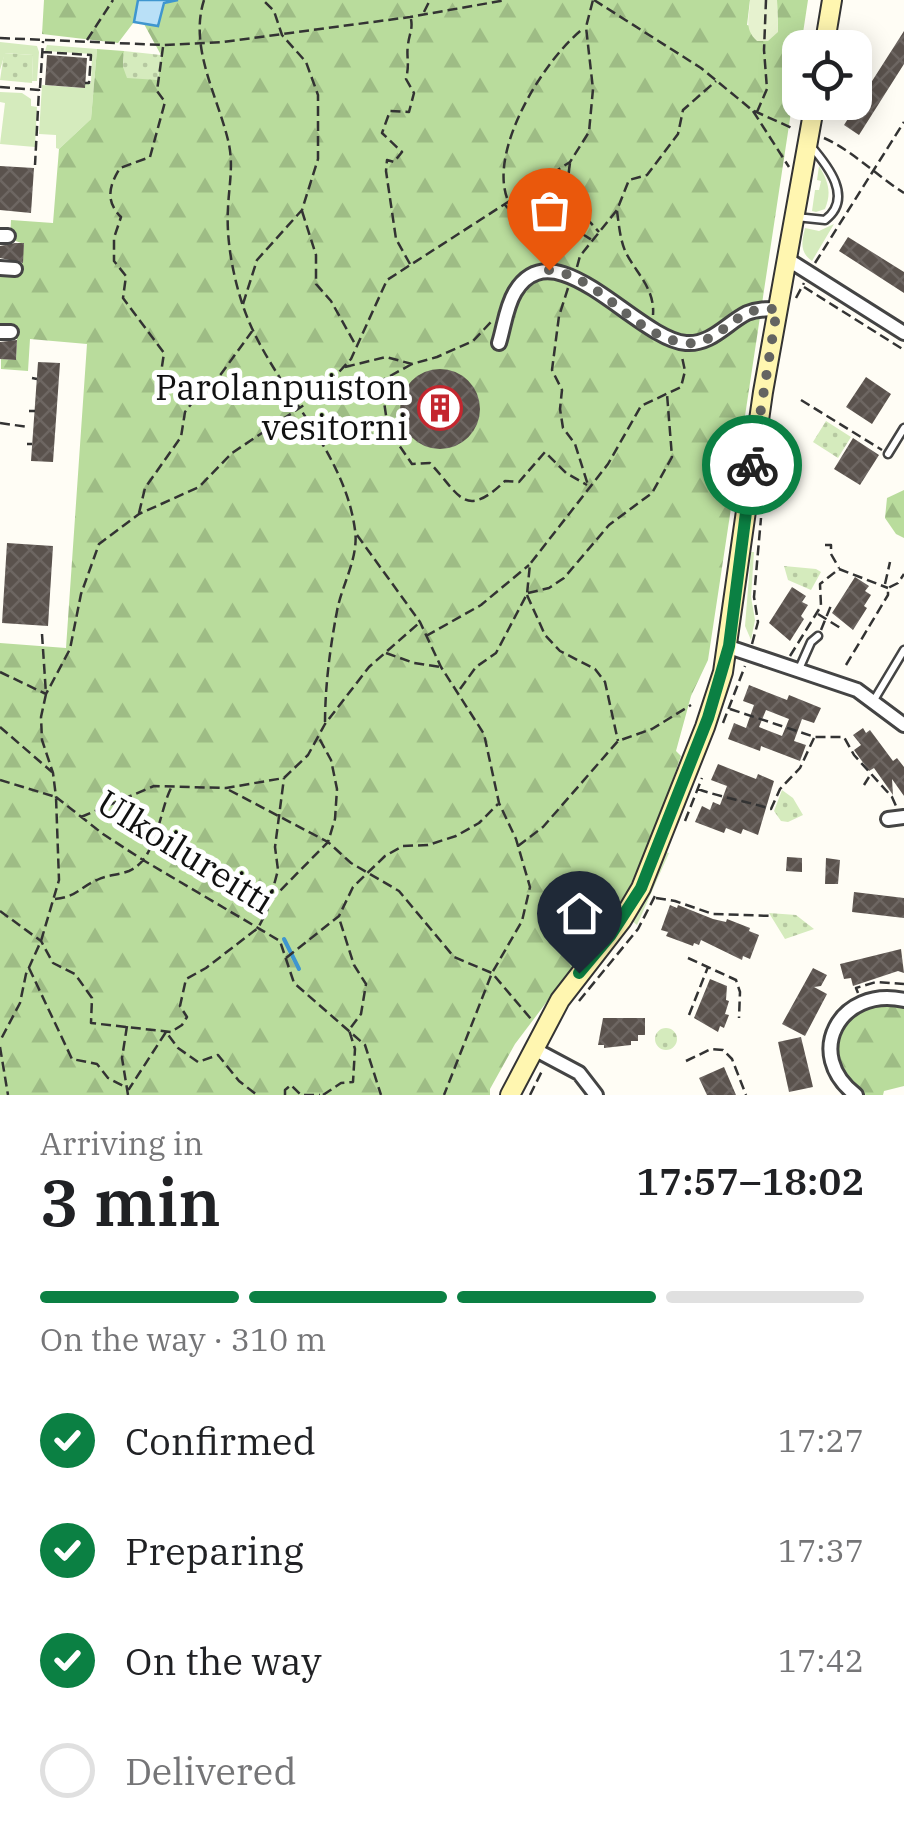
<!DOCTYPE html>
<meta charset="utf-8">
<style>
:root{--surface:#fff;--page:#f6f6f6;--text:#202124;--muted:#757577;--line:#e0e0e0;--accent:#0b8043}
body{margin:0;font-family:"IBM Plex Serif",serif;background:var(--page);color:var(--text);height:100vh;display:flex;flex-direction:column;font-size:38px;white-space:nowrap}
*{box-sizing:border-box;margin:0}
p{font-size:32px;color:var(--muted)}
.icon{flex:none;width:55px;height:55px;fill:none;stroke:currentColor;stroke-width:2;stroke-linecap:round;stroke-linejoin:round}
.map{position:relative;height:1095px;overflow:hidden}
.drawer{display:flex;flex-direction:column;background:var(--surface);flex:1}
.drawer>*{flex:none}
.controls{position:absolute;left:782px;top:30px;display:grid;gap:20px}
.controls a{display:grid;place-items:center;width:90px;height:90px;border-radius:20px;background:var(--surface);box-shadow:0 5px 25px #0003;font-size:50px}
.pin{position:absolute;display:grid;place-items:center;width:85px;height:85px;color:#fff;margin:-102px -42px;border-radius:50% 50% 50% 0;rotate:-45deg;box-shadow:0 0 10px #0007}
.pin .icon{rotate:45deg}
.courier{position:absolute;display:grid;place-items:center;width:100px;height:100px;margin:-50px;border:8px solid #0b8043;border-radius:50%;background:#fff;color:#222;box-shadow:0 2px 12px #0007}
.headline em{font-style:normal;font-weight:600}
.headline div{display:flex;flex-direction:column-reverse}
.headline{display:flex;align-items:center;justify-content:space-between;height:170px;padding:0 40px}
h1{font-size:65px;font-weight:600;line-height:75px}
.bar{display:grid;grid-template-columns:repeat(4,1fr);gap:15px 10px;align-content:center;height:120px;padding:0 40px}
.bar i{height:12px;border-radius:8px;background:var(--line)}
.bar .selected{background:var(--accent)}
.bar p{grid-column:span 4}
ol{padding:0 40px;list-style:none}
li{display:flex;align-items:center;gap:30px;height:110px}
li p{margin-inline-start:auto}
li .icon{padding:10px;border-radius:50%;background:var(--accent);color:#fff;stroke-width:4}
li:last-child{color:var(--muted)}
li i{width:55px;height:55px;border:5px solid var(--line);border-radius:50%}
.map>svg:first-child{display:block}
.grass{fill:#d5ebbd}
.forest{fill:url(#forest-firs)}
.park{fill:url(#park-dots)}
.pitch{fill:#e6f2cf}
.water{fill:#b9e0f7;stroke:#3f96cf;stroke-width:2.5}
.lines{fill:none;stroke-linecap:round;stroke-linejoin:round}
.stream{stroke:#3f96cf;stroke-width:4}
.building{fill:url(#building-cross-hatch);fill-rule:evenodd}
.lane-casing{stroke:#444;stroke-width:11}
.street-casing{stroke:#444;stroke-width:18}
.secondary-casing{stroke:#333;stroke-width:22}
.path{stroke:#333;stroke-width:2.5;stroke-dasharray:10 5;stroke-linecap:butt}
.lane{stroke:#fff;stroke-width:6}
.street{stroke:#fff;stroke-width:12}
.secondary{stroke:#fff6b0;stroke-width:18}
.done{stroke:#646461;stroke-width:10;stroke-dasharray:0 18}
.route{stroke:#0b8043;stroke-width:12}
.labels{text-anchor:middle;stroke-width:10;stroke-linejoin:round;paint-order:stroke}
.poi-label{font-size:35px;fill:#111;stroke:#fff;text-anchor:end}
.street-label{font-size:35px;fill:#111;stroke:#fff}
</style>
<div class="map">
<svg width="904" height="1095" viewBox="0 0 904 1095">
<defs>
<pattern id="forest-firs" width="22" height="20" patternUnits="userSpaceOnUse" patternTransform="scale(2.5)"><rect width="22" height="20" fill="#b9dc9c"/><path d="M5 1l3.5 6h-7zM16 11l3.5 6h-7z" fill="#9ebc85"/></pattern>
<pattern id="park-dots" width="8" height="8" patternUnits="userSpaceOnUse" patternTransform="scale(2.5)"><rect width="8" height="8" fill="#d5ebbd"/><path d="M2 2h.1M6 6h.1" fill="none" stroke="#b6c8a1" stroke-width="1.8" stroke-linecap="round"/></pattern>
<pattern id="building-cross-hatch" width="8" height="8" patternUnits="userSpaceOnUse" patternTransform="scale(2.5)"><rect width="8" height="8" fill="#5a524d"/><path d="M0 0l8 8M0 8l8-8" fill="none" stroke="#6d6662"/></pattern>
</defs>
<rect width="100%" height="100%" fill="#fffdf5"/>
<path class="grass" d="M0 42 37 46 39 52 37 81H32L33 55 5 53 0 70Z
M47 45 97 49 91 119 59 149 56 148V135L39 134 42 85 84 88 85 83H91L92 54 45 51Z
M0 92 22 93 31 99V106L37 107 35 147 0 144 5 103 0 102Z
M819 166C828 181 832 192 825 209L816 212 812 211 815 190H819L821 181 817 180Z
M834 224 812 261C799 252 802 241 805 228L819 231Z
M751 552H754L751 597 755 620 751 640 745 626Z
M663 851 669 853 637 925 631 920Z"/>
<path class="forest" d="M44 0H138L134 22 118 43 42 34Z
M178 0H750L747 25 778 32 777 0H808L708 660 691 696 676 751 681 756 655 830 629 888 613 914 515 1044 490 1089V1095H0V643L66 648 87 344 30 339 28 371 1 369V359L16 360 17 339 3 337 0 330V271L8 264H22L24 244 10 239 11 220 53 223 59 149 91 119 97 49 124 51 123 67 158 80 161 55 144 24 158 26 164 4Z
M904 490V538L896 534 885 518 887 498Z
M867 1004H904V1086L884 1091 883 1095C877 1095 872 1095 866 1095 838 1088 830 1048 843 1026 848 1017 859 1011 867 1004Z"/>
<path class="park" d="M124 51 161 55 158 80 127 78 123 67Z
M4 53 33 55 32 83 0 80Z
M826 421 851 437 838 458 813 442Z
M784 566 816 569 821 572 811 590 788 580Z
M782 790 793 798 803 815 788 822 781 821 774 811Z
M769 913 796 915 814 929 785 939Z
M655 1039a11 11 0 1 1 22 0a11 11 0 1 1-22 0Z"/>
<path class="pitch" d="M750 0H777L778 32 768 41H757C743 28 750 17 750 0Z"/>
<path class="water" d="M138 0H178L164 3 158 26 134 22Z"/>
<g class="lines">
<path class="stream" d="M284 939 299 969"/>
</g>
<path class="building" d="M904 31V64L859 135 844 125Z
M47 55 87 58 85 88 45 85Z
M0 166 34 168 31 213 0 210Z
M848 237 904 272V293L839 251Z
M15 243H24L23 263 0 258V246Z
M17 340 16 360 0 359V342Z
M38 362 60 363 53 462 31 461Z
M400 409a40 40 0 1 1 80 0a40 40 0 1 1-80 0Z
M866 377 891 394 872 424 846 407Z
M853 438 879 455 860 485 834 469Z
M7 543 53 546 48 626 2 623Z
M855 577 869 586 865 591 871 595 864 606 867 608 853 630 832 613Z
M792 587 806 596 802 602 808 605 801 616 804 619 790 641 769 623Z
M749 685 787 700 789 695 821 708 814 723 802 719 794 741 806 745 800 761 761 746 760 751 728 739 734 723 746 728 754 705 743 701ZM766 710 789 719 782 736 759 727Z
M863 728 866 733 870 730 893 761 897 758 904 767V796L892 779 893 795 874 768 869 771 854 750 861 745 853 735Z
M718 764 756 779 758 774 774 781 758 835 743 829 741 834 726 828 724 833 695 822 702 806 710 810 713 802 720 805 727 786 711 780Z
M787 857 802 858V872L786 871Z
M826 858 840 860 838 884H825Z
M854 892 904 898V918L852 912Z
M670 905 677 908 678 905 713 919 726 922 727 919 750 928 749 931 759 935 750 959 743 956 742 960 701 940 699 945 694 943 693 946 666 936 668 932 661 930Z
M901 949 904 973 898 971 853 986 851 978 844 979 840 964Z
M813 968 827 975 821 986 814 987 827 994 805 1036 782 1024Z
M710 979 727 986 726 1000 729 1001 725 1014 729 1015 724 1028 720 1026 718 1032 694 1018Z
M603 1018H645V1035H638V1041H631V1045L604 1048V1045H598Z
M801 1037 813 1087 789 1092 778 1042Z
M724 1067 736 1095H707L699 1078Z"/>
<g class="lines">
<g class="lane-casing">
<path id="lane" d="M796 217 825 220C854 198 828 166 810 145
M888 454 904 428
M799 669 811 642 818 636
M874 700 904 650"/>
</g>
<g class="street-casing">
<path id="street" d="M0 236H8
M787 259 904 333
M0 268 15 269
M0 332H11
M499 343C504 327 506 307 515 292 555 226 637 339 686 343 711 345 727 323 747 313 757 309 767 309 777 309
M729 647 857 690 904 725
M888 819 904 817
M534 1049 579 1073 596 1095
M856 1095C803 1055 839 986 904 1000"/>
</g>
<g class="secondary-casing">
<path id="secondary" d="M824 48 832 0
M510 1095 560 1000 622 920 641 888 705 727 723 672 763 392 815 102"/>
</g>
<path class="path" d="M204 0C189 47 217 95 228 140 234 164 229 185 228 208 226 240 233 276 243 306 270 385 344 446 355 530 359 558 342 584 337 611 330 648 325 686 325 724
M594 0 701 68 752 110 792 128
M424 12 430 0
M0 38 163 45 223 42 410 17 506 0
M87 40 113 0
M163 47 157 91 165 102 150 157 120 168C109 186 105 201 121 217L114 238V261L126 276 123 298 164 353 161 373 172 386 194 389 213 385
M42 52 91 55 89 83H85
M0 87 39 90 35 165
M40 88 43 41
M753 111 789 167
M757 112 767 89 764 50 766 0
M824 138C853 151 877 176 904 193
M570 163C564 199 576 206 599 232
M507 198C489 148 545 58 584 28
M505 205 527 229 571 227 592 240
M302 211 316 255V284L331 301 355 344
M617 211C619 225 620 240 626 253 637 274 655 289 653 315
M815 263 904 122
M410 264 396 239 386 171 387 160 394 162 402 152 382 133 390 111 409 112 414 93 406 79C410 62 406 58 408 45 409 34 413 30 411 19
M577 267 580 256 617 210 629 180 647 175 678 134 683 110 716 81
M804 287 904 350
M568 288 559 316 552 370 562 390 560 409 563 428 575 444 588 485
M796 298 804 283
M243 304 257 260 302 210 318 159V95L306 62 282 35 274 11 263 0
M412 364 381 381 388 429 412 464 430 463C460 495 464 520 505 481L519 482 545 452 566 473 587 485
M345 367 386 357 412 364 437 357 473 341 491 322
M32 378 37 379
M801 400 882 450
M29 411H35
M0 423 28 427
M27 444H32
M139 513 145 488 181 437 185 412 196 398 213 385 253 330
M357 535 420 622 441 667 484 734 499 803 516 839 530 887 522 921 492 973 444 1095
M825 545H831V554L839 568
M885 584 890 562
M528 593 549 588 564 578 609 525 652 493 672 457 667 394
M527 595 545 635 560 651 595 669 605 682 618 741
M818 614 842 629
M821 630 832 603
M42 634 46 694 41 717 42 740 53 773 56 797 103 834 143 860 280 941 294 983 365 1045 381 1095
M426 636 481 605 529 565
M752 644 758 622 754 597 761 518
M386 653 414 663 440 667
M790 656 821 606 820 584 839 569 888 588
M846 665 888 595V588L898 583 904 574
M0 672 46 694 70 649 81 594 99 544 139 514 199 487 232 453 316 397 351 359 387 280 570 162 589 132 593 89 586 27 593 0
M460 689 476 667 496 653 527 594 530 564 608 464 641 406 681 387 685 371 682 357
M730 709 815 737H844L854 755 892 797 896 806
M723 723 745 666
M0 727 52 772
M0 780 56 797 59 880 41 941 26 974 20 1003 0 1041
M864 785 869 777
M698 789C723 798 746 801 771 809L780 789 800 768 814 738
M229 790 328 842 351 863 399 891 454 957 492 973 531 1019
M81 817 154 786 226 788 284 778 308 755 325 724 369 667 419 623
M685 821 702 778
M518 846 543 827 618 741 652 729 691 705
M656 898 675 901 713 914 773 916
M55 899C77 897 80 887 97 880 107 875 119 875 129 871 157 859 159 812 171 788
M270 901 328 842 335 819 337 789 331 760 319 738
M0 911 41 941 53 963 75 974 92 998 91 1023 171 1032 182 1025 187 1017 180 1006 186 979 206 968 258 928 267 911 278 870 275 847 284 778
M286 958 339 916 353 887 385 856 403 846 428 845 456 836 479 823 498 804
M688 958 736 980 740 992 739 1018
M29 968 72 1059 97 1064 108 1078 129 1089 166 1032 178 1048 198 1062 218 1055 239 1081 257 1095
M858 993 856 988 876 982 904 984
M579 1001 638 929 656 894
M689 1015 708 967
M127 1026 122 1058 128 1095
M0 1047 8 1095
M686 1061 711 1049 723 1050 732 1059 746 1095
M285 1095V1090L291 1085 301 1095H320
M323 1095 341 1083 353 1082 355 1049 349 1030 361 1014 366 984 354 965 339 918
M530 1095 543 1069"/>
<use href="#lane" class="lane"/>
<use href="#street" class="street"/>
<use href="#secondary" class="secondary"/>
</g>
<g class="lines">
<path class="done" d="M549 270C601 276 633 336 685 343 710 346 727 323 747 313 756 309 767 309 777 309L752 465"/>
<path class="route" d="M579 973 610 936 641 888 708 718 729 646 752 465"/>
</g>
<defs>
<g id="building-ring" transform="scale(2.25)"><circle r="9.5" fill="#fff" stroke="#c4262e" stroke-width="1.5"/><path d="M-4-6H4V6H1V3H-1V6H-4ZM-2.5-4.3h1.7v1.8h-1.7ZM.8-4.3h1.7v1.8H.8ZM-2.5-1h1.7V.8h-1.7ZM.8-1h1.7V.8H.8Z" fill="#c4262e"/></g>
</defs>
<g fill-rule="evenodd">
<use href="#building-ring" x="440" y="408"/>
</g>
<g class="labels">
<g class="poi-label">
<text x="408" y="400">Parolanpuiston<tspan x="408" dy="40">vesitorni</tspan></text>
</g>
<g class="street-label">
<text transform="translate(185 852) rotate(32)" y="12">Ulkoilureitti</text>
</g>
</g>
</svg>
<div class="controls">
<a><svg class="icon" aria-label="locate" viewBox="0 0 24 24"><circle cx="12" cy="12" r="6"/><path d="M12 2v4M12 18v4M2 12h4M18 12h4"/></svg></a>
</div>
<div class="pin" style="left:549px;top:270px;background:#ea580c"><svg class="icon" aria-label="bag" viewBox="0 0 24 24"><path d="M5 8h14l-1 12H6zM9 8a3 3 0 0 1 6 0"/></svg></div>
<div class="pin" style="left:579px;top:973px;background:#1f2937"><svg class="icon" aria-label="home" viewBox="0 0 24 24"><path d="M3 11l9-7 9 7M6 9v11h12V9"/></svg></div>
<div class="courier" style="left:752px;top:465px"><svg class="icon" aria-label="bike" viewBox="0 0 24 24"><circle cx="6" cy="16" r="4"/><circle cx="18" cy="16" r="4"/><path d="M6 16l4-8h5l3 8M10 8l3 8H6M13 5h3"/></svg></div>
</div>
<section class="drawer">
<div class="headline"><div><h1>3 min</h1><p>Arriving in</p></div><em>17:57–18:02</em></div>
<div class="bar"><i class="selected"></i><i class="selected"></i><i class="selected"></i><i></i><p>On the way · 310 m</p></div>
<ol>
<li><svg class="icon" aria-label="check" viewBox="0 0 24 24"><path d="M5 12l5 5 9-10"/></svg>Confirmed<p>17:27</p></li>
<li><svg class="icon" aria-label="check" viewBox="0 0 24 24"><path d="M5 12l5 5 9-10"/></svg>Preparing<p>17:37</p></li>
<li><svg class="icon" aria-label="check" viewBox="0 0 24 24"><path d="M5 12l5 5 9-10"/></svg>On the way<p>17:42</p></li>
<li><i></i>Delivered</li>
</ol>
</section>
